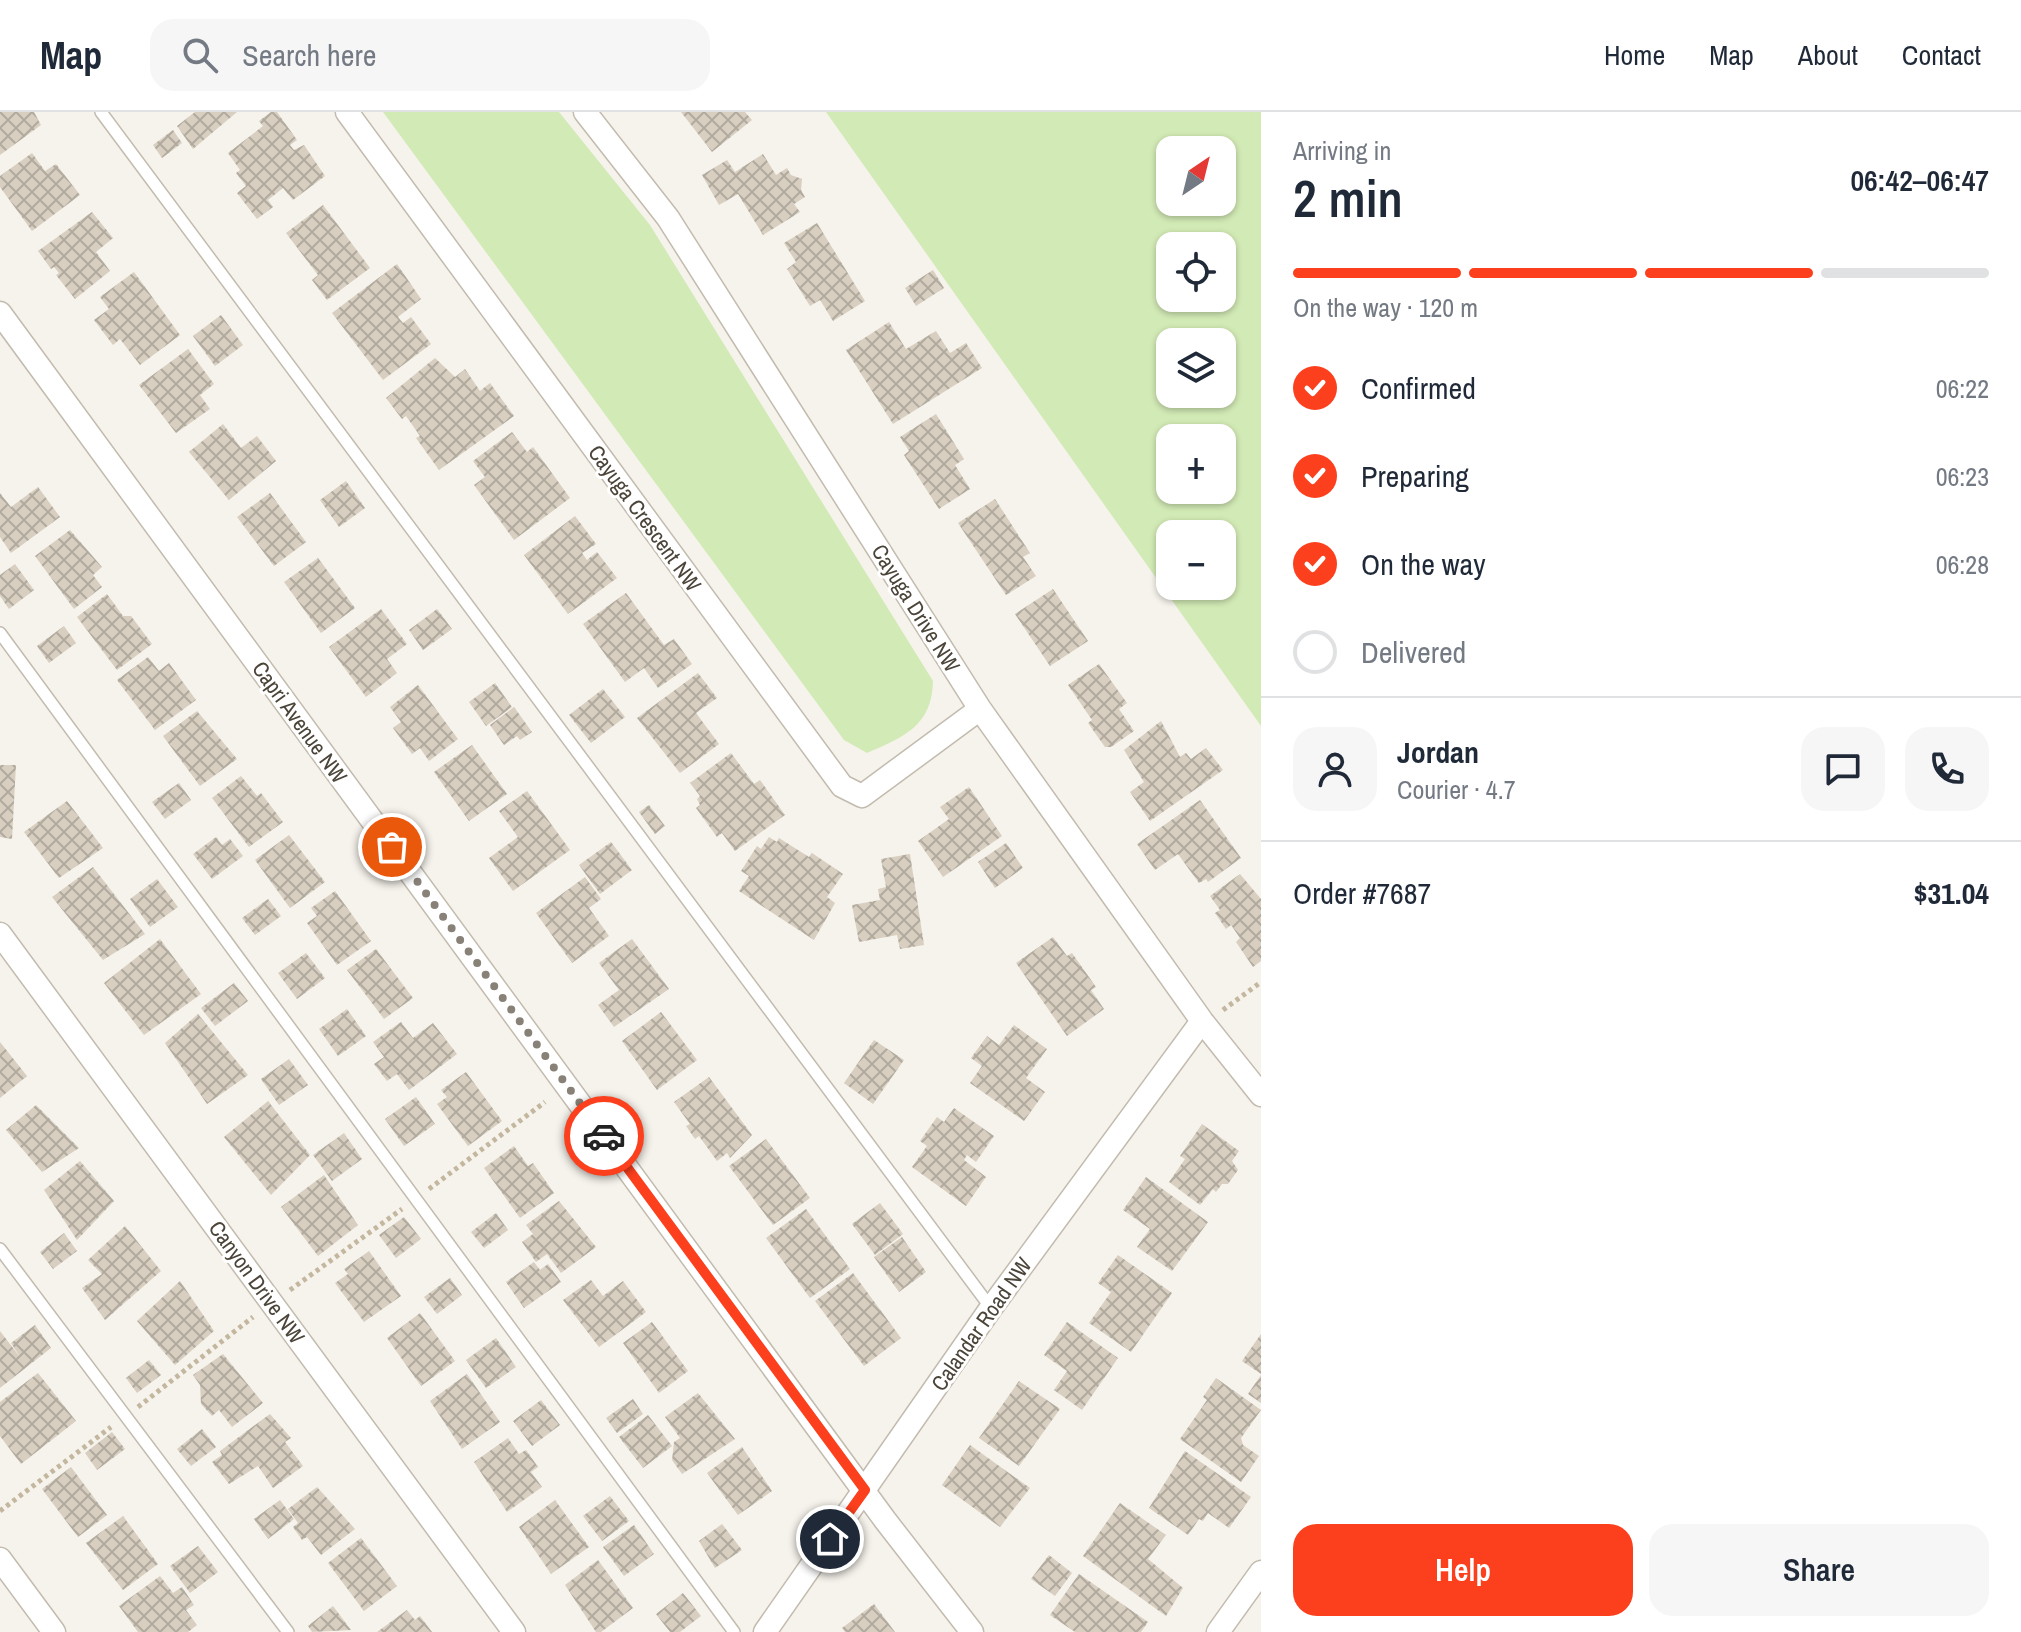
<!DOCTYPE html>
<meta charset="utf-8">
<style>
:root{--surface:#fff;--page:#f6f6f7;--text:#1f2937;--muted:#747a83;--line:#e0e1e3;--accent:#fc3f1d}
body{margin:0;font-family:"Archivo Narrow",sans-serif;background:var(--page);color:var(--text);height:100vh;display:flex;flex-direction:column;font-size:30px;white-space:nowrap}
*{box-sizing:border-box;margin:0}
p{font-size:26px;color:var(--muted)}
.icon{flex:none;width:44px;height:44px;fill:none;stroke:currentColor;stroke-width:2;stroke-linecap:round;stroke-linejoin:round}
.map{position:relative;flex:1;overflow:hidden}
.side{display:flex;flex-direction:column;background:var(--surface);width:760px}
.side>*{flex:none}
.needle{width:52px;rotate:35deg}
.fabs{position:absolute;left:1156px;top:24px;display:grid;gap:16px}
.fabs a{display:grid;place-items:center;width:80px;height:80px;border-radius:16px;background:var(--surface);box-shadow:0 2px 6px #0004;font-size:40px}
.pin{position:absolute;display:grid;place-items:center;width:68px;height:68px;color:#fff;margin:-34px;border:4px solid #fff;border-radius:50%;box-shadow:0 2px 8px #0007}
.courier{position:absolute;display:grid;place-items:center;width:80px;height:80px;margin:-40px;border:6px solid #fc3f1d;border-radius:50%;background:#fff;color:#222;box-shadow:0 2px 10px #0007}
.summary em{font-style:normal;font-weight:600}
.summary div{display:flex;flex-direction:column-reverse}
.summary{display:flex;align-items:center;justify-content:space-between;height:136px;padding:0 32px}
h1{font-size:52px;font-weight:600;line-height:60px}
.bar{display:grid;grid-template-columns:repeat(4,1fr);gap:12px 8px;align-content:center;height:96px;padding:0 32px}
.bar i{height:10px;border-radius:6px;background:var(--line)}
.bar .current{background:var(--accent)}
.bar p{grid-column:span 4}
.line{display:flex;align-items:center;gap:20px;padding:0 32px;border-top:2px solid var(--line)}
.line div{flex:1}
.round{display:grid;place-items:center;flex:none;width:84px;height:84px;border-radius:24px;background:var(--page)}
ol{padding:0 32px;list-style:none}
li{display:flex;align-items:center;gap:24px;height:88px}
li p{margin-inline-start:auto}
li .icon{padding:8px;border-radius:50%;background:var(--accent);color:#fff;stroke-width:4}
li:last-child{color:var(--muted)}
li i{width:44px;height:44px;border:4px solid var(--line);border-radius:50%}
.cta{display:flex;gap:16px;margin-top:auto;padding:16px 32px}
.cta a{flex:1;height:92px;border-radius:24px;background:var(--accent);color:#fff;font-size:32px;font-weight:600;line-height:92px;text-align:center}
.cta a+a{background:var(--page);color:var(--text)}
header{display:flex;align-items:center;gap:48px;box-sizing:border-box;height:112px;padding:0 40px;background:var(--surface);border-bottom:2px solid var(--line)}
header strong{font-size:38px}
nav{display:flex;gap:44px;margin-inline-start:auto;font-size:28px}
.search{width:560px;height:72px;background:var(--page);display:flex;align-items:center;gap:20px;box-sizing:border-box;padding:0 28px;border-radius:24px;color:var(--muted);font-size:30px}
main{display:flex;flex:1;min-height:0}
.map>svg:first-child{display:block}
.green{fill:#d2eab5;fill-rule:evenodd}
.building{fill:url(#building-cross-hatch)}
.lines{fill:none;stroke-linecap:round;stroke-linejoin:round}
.service-casing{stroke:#c2bbae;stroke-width:14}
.minor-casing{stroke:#c2bbae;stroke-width:25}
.path{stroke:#c4b79f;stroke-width:5;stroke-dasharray:4 4;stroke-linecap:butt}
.service{stroke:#fff;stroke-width:11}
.minor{stroke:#fff;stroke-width:22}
.done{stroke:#878178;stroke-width:8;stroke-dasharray:0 14.4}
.route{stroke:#fc3f1d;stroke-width:10}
.labels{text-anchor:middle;stroke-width:6;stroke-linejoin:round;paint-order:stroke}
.street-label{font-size:22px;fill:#4b4439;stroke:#fff}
</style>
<header>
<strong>Map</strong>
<div class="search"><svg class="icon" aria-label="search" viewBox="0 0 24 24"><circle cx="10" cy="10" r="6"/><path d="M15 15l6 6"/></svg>Search here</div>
<nav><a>Home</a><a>Map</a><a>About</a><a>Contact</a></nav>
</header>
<main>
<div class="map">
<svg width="1261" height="1520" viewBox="0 0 1261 1520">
<defs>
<pattern id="building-cross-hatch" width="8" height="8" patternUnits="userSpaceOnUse" patternTransform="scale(2)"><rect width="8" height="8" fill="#d8cfc1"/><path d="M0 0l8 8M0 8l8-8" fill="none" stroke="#b1aa9e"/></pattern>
</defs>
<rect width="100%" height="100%" fill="#f6f3ec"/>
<path class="green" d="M383 0H559L650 113 933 569C932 614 904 625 867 641L844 628Z
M826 0H1261V614ZM1170 38H1222V90H1170ZM1170 134H1222V186H1170ZM1170 230H1222V282H1170ZM1170 326H1222V378H1170ZM1170 422H1222V474H1170Z"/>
<path class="building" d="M0 0H34L41 13 0 43Z
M195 0H237L193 37 177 14Z
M271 0H277L297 28 290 33 294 38 304 33 325 64 293 88 283 76 268 88 273 95 257 107 237 81 246 74 236 61 240 58 228 41 263 14 259 9Z
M681 0H745L752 8 712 40Z
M173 18 182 31 162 46 153 33Z
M32 41 45 59 56 52 80 83 32 119 0 75V64Z
M763 42 776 63 787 56 791 63 802 67 801 78 805 85 794 92 800 100 763 123 738 82 719 93 702 63 727 48 735 60Z
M323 93 370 156 327 188 312 168 318 163 286 121Z
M92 100 113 126 96 140 110 159 75 187 56 163 59 161 54 155 51 157 38 139Z
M817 111 865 189 833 209 820 188 810 194 787 157 796 150 784 131Z
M397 152 421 187 398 205 403 211 411 205 431 232 383 268 332 201Z
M933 158 944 176 916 194 905 176Z
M134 160 180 223 140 253 120 227 113 233 94 208 109 197 100 185Z
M221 203 243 233 215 254 193 224Z
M889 210 906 237 936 219 950 241 966 231 982 256 893 312 846 238Z
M188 237 214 272 200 283 210 297 176 321 139 273Z
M435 246 455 265 465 257 480 279 490 271 514 304 439 358 416 326 420 324 406 304 402 307 386 286Z
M936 302 964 347 955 353 970 377 939 397 904 343 909 339 900 325Z
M223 312 241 336 257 324 276 349 229 388 189 340Z
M512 320 527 340 533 335 570 386 514 428 474 373 485 365 473 349Z
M346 369 365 396 339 415 320 388Z
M38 375 60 405 11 441 0 425V381L11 395Z
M270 381 306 430 274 454 237 405Z
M995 387 1030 441 1023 445 1036 464 1006 483 958 411Z
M575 404 596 432 582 441 587 448 597 440 617 466 568 502 524 443Z
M70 418 102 455 93 463 102 475 74 497 35 444Z
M318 446 355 496 321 521 284 470Z
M15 452 34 478 9 497 0 484V463Z
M1053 477 1088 529 1050 554 1015 502Z
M626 481 664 533 674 527 692 552 658 576 644 556 625 570 583 512Z
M107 482 123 504H131L152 532 117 558 77 505Z
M381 497 407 532 387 547 397 561 366 585 329 535Z
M437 497 452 517 423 538 409 518Z
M64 514 76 531 49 551 37 534Z
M148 545 159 559 169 551 196 588 155 618 117 568Z
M1099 552 1127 591 1119 597 1134 619 1111 635H1105L1088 611 1092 608 1068 573Z
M698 561 717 586 696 601 719 632 680 661 637 606Z
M495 571 512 595 486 614 469 590Z
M418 573 458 627 429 649 420 636 412 642 393 616 401 610 390 595Z
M603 577 625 605 591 631 569 603Z
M514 595 532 620 520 628 517 624 504 633 490 613Z
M197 599 237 647 200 674 163 624Z
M1161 609 1180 645 1186 641 1191 647 1206 636 1223 658 1150 709 1130 680 1144 670 1124 638Z
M472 633 507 682 469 709 434 660Z
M731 641 754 672 760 668 785 703 735 739 722 721 717 725 696 696 700 693 697 687 700 684 690 671Z
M0 653H16L12 727 0 725Z
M241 664 257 684 261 681 283 710 249 735 212 686Z
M179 671 191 688 165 707 152 690Z
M969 675 1002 724 943 765 918 729 949 707 940 695Z
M527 679 570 738 513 779 489 746 518 725 499 699Z
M1200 688 1241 746 1208 770 1206 767 1199 771 1178 742 1155 758 1137 732Z
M67 689 103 736 59 766 24 720Z
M649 693 665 714 655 722 639 700Z
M289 723 325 770 290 796 255 748Z
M216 725 222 733 230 727 243 744 212 767 193 742Z
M769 725 777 730 779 726 809 745 812 741 843 762 827 785 835 791 814 828 739 779 749 764 741 759 757 734 761 737Z
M611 730 632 758 600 782 579 753Z
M1006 731 1023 756 995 776 978 750Z
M910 742 924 833 900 837 897 823 859 830 852 793 880 788 878 777 886 775 881 747Z
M93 755 145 822 103 848 52 785Z
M1240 762 1261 787V849L1253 855 1236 830 1240 826 1231 813 1226 817 1215 801 1220 798 1210 784Z
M585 765 601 787 589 796 609 824 572 851 536 801Z
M157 767 178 795 150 815 130 787Z
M335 779 371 829 337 853 307 811 317 804 311 796Z
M268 787 281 804 255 823 242 806Z
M1053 825 1067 844 1072 841 1096 875 1091 878 1104 897 1067 924 1016 851Z
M160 827 201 882 144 923 104 871Z
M632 827 669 877 614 915 598 893 619 878 599 851Z
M376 837 413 886 384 907 347 858Z
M306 841 325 866 297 887 278 861Z
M234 871 248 889 215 914 201 896Z
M347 897 366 924 338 944 319 917Z
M661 900 697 948 657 978 622 929Z
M198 902 248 963 207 992 165 931Z
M401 910 413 926 433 911 457 942 409 978 397 962 387 969 374 952 384 945 373 930Z
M1014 913 1047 937 1026 966 1045 980 1024 1009 970 971 982 954 971 946 987 924 999 933Z
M874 928 904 948 873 992 844 971Z
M0 930 27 964 0 986Z
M289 947 308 973 279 993 261 967Z
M466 960 502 1009 468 1034 437 992 447 985 441 978Z
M709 965 752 1023 730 1046 727 1041 717 1049 699 1024 695 1027 686 1014 690 1012 674 990Z
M416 985 435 1012 404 1034 385 1007Z
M268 989 310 1043 271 1083 224 1025Z
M36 993 79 1036 42 1060 6 1018Z
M954 996 994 1024 976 1050 967 1043 964 1048 986 1065 966 1094 912 1055 927 1034 920 1029 937 1005 944 1010Z
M1202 1012 1239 1039 1232 1049 1238 1058 1228 1072H1222L1216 1080 1213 1077 1200 1093 1169 1070 1185 1047 1180 1044Z
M344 1021 362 1047 332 1069 313 1043Z
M766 1027 810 1086 773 1113 729 1054Z
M514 1034 528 1054 533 1051 554 1081 520 1106 484 1056Z
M80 1049 114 1089 77 1128 44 1078Z
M324 1063 358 1113 318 1144 281 1095Z
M1146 1065 1208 1110 1172 1159 1137 1135 1150 1117 1123 1098Z
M559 1089 596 1135 561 1161 547 1142 536 1150 522 1130 533 1122 526 1113Z
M880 1091 903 1122 875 1143 852 1112Z
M806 1097 850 1157 810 1186 766 1126Z
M496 1101 508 1118 484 1136 471 1120Z
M404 1105 421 1127 396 1146 379 1123Z
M125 1114 161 1159 105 1208 82 1176 102 1162 88 1148Z
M64 1121 77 1139 53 1157 40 1140Z
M902 1125 926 1160 899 1180 874 1145Z
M369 1139 401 1184 364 1210 335 1171 348 1162 344 1157Z
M1118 1143 1172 1181 1131 1240 1089 1211 1111 1180 1098 1171Z
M534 1150 540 1158 548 1152 561 1170 524 1196 506 1170Z
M853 1161 901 1226 864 1254 815 1189Z
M450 1166 462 1183 437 1202 424 1185Z
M591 1168 603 1184 623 1169 646 1200 599 1235 563 1188Z
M180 1169 214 1219 175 1253 137 1209Z
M420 1201 455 1249 421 1274 387 1226Z
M652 1210 688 1259 659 1281 623 1231Z
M1067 1210 1118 1246 1082 1298 1054 1278 1067 1259 1044 1243Z
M35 1213 51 1236 0 1276V1219L20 1245 11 1231Z
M1261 1222V1262L1242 1249Z
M496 1226 516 1255 486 1276 466 1248Z
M223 1242 263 1291 232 1315 219 1298 212 1304 201 1292 200 1273 193 1263Z
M149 1248 161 1263 137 1281 126 1266Z
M38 1261 76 1309 21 1352 0 1324V1290Z
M467 1262 500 1310 462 1337 430 1289Z
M1261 1263V1291L1248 1282Z
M1216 1266 1261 1298 1241 1326 1243 1333 1259 1344 1241 1370 1180 1327 1207 1288 1203 1285Z
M1019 1269 1060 1297 1019 1354 979 1326Z
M698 1281 735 1327 682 1362 672 1348 674 1330 680 1326 665 1305Z
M633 1287 643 1302 617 1321 606 1306Z
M541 1288 560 1313 532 1334 513 1309Z
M270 1302 291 1326 285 1330 303 1354 273 1376 258 1354 229 1372 212 1350 222 1343 220 1339Z
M648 1303 672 1334 643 1356 619 1325Z
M202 1317 216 1335 191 1354 177 1337Z
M112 1320 125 1337 97 1358 85 1341Z
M508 1326 519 1342 526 1338 538 1355 531 1360 542 1375 507 1400 474 1350Z
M970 1333 1030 1376 1000 1415 942 1373Z
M742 1335 772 1379 738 1403 707 1361Z
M1185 1339 1251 1385 1229 1416 1208 1401 1203 1409 1199 1407 1188 1423 1149 1396Z
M71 1355 107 1403 78 1425 42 1377Z
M317 1375 355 1417 321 1443 307 1425 302 1428 293 1415 298 1411 288 1397Z
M610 1384 629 1409 602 1429 583 1404Z
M280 1388 294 1407 268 1427 254 1407Z
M555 1388 589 1435 551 1462 519 1415Z
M1120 1391 1166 1423 1148 1447 1183 1476 1166 1504 1083 1444Z
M123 1404 158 1452 123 1478 86 1431Z
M722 1412 742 1438 715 1456 699 1429Z
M634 1413 654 1442 624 1464 603 1435Z
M361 1426 397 1474 364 1499 328 1451Z
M198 1434 218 1460 190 1481 170 1454Z
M1049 1443 1072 1461 1055 1484 1031 1467Z
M598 1448 633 1496 601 1520H596L565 1473Z
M1079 1462 1148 1510 1141 1520H1075L1050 1503Z
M160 1464 173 1481 182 1475 194 1493 186 1498 197 1513 188 1520H138L119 1494Z
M683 1481 701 1504 680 1520H670L656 1502Z
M874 1492 895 1520H845L842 1516Z
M333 1494 351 1518 312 1520 308 1514Z
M407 1498 415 1508 420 1504 432 1520H377Z"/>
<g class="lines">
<g class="service-casing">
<path id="service" d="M101 0 991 1196
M0 521 734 1520
M0 1137 288 1520"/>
</g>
<g class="minor-casing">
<path id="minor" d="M347 0 842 674 862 684 980 597
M585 0 668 106 980 597 1202 909 1261 983
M0 201 885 1408 972 1520
M0 822 514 1520
M0 1447 54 1520
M765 1520 991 1196 1202 909
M1218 1520 1261 1460"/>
</g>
<path class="path" d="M1223 898 1261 870
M429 1077 545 990
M290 1178 402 1097
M138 1295 253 1205
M0 1399 111 1315"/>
<use href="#service" class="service"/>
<use href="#minor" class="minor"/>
</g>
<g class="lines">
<path class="done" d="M392 735 604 1024"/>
<path class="route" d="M604 1024 865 1378 830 1427"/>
</g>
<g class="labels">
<g class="street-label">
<text transform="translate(645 406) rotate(54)" y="8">Cayuga Crescent NW</text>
<text transform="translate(916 496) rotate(58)" y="8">Cayuga Drive NW</text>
<text transform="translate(300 610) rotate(54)" y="8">Capri Avenue NW</text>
<text transform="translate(257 1170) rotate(54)" y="8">Canyon Drive NW</text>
<text transform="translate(981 1212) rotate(-55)" y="8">Calandar Road NW</text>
</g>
</g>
</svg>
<div class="fabs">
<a><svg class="needle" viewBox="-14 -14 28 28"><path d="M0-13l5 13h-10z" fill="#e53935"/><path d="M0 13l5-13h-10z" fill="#747a83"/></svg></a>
<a><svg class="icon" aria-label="locate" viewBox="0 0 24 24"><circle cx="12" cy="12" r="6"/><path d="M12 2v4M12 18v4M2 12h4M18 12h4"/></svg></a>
<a><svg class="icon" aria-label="layers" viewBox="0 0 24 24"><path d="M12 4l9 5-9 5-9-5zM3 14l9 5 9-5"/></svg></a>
<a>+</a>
<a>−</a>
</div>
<div class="pin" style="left:392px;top:735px;background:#ea580c"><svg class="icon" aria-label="bag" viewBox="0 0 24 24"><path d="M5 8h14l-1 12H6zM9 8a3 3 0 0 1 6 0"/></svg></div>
<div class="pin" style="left:830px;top:1427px;background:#1f2937"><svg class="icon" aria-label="home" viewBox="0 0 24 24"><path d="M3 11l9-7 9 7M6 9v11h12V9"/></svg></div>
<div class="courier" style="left:604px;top:1024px"><svg class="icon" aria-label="car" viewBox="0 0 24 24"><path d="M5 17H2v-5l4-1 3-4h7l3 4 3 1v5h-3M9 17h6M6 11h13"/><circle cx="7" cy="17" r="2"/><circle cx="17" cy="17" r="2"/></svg></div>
</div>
<section class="side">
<div class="summary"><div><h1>2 min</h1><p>Arriving in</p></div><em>06:42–06:47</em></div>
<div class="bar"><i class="current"></i><i class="current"></i><i class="current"></i><i></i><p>On the way · 120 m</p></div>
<ol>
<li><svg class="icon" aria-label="check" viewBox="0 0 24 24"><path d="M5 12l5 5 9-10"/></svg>Confirmed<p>06:22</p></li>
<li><svg class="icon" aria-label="check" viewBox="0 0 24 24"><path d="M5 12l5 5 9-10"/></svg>Preparing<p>06:23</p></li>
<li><svg class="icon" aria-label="check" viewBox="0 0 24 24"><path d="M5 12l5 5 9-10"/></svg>On the way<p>06:28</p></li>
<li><i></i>Delivered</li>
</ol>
<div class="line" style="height:144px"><a class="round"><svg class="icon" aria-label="person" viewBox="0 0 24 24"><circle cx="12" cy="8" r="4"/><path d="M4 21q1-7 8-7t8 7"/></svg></a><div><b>Jordan</b><p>Courier · 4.7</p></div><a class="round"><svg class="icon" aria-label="chat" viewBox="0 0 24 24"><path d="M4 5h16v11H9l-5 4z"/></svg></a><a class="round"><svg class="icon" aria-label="phone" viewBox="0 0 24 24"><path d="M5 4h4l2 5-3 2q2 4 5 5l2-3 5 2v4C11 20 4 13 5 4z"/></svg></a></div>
<div class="line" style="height:104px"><div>Order #7687</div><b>$31.04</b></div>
<div class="cta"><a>Help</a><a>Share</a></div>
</section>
</main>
